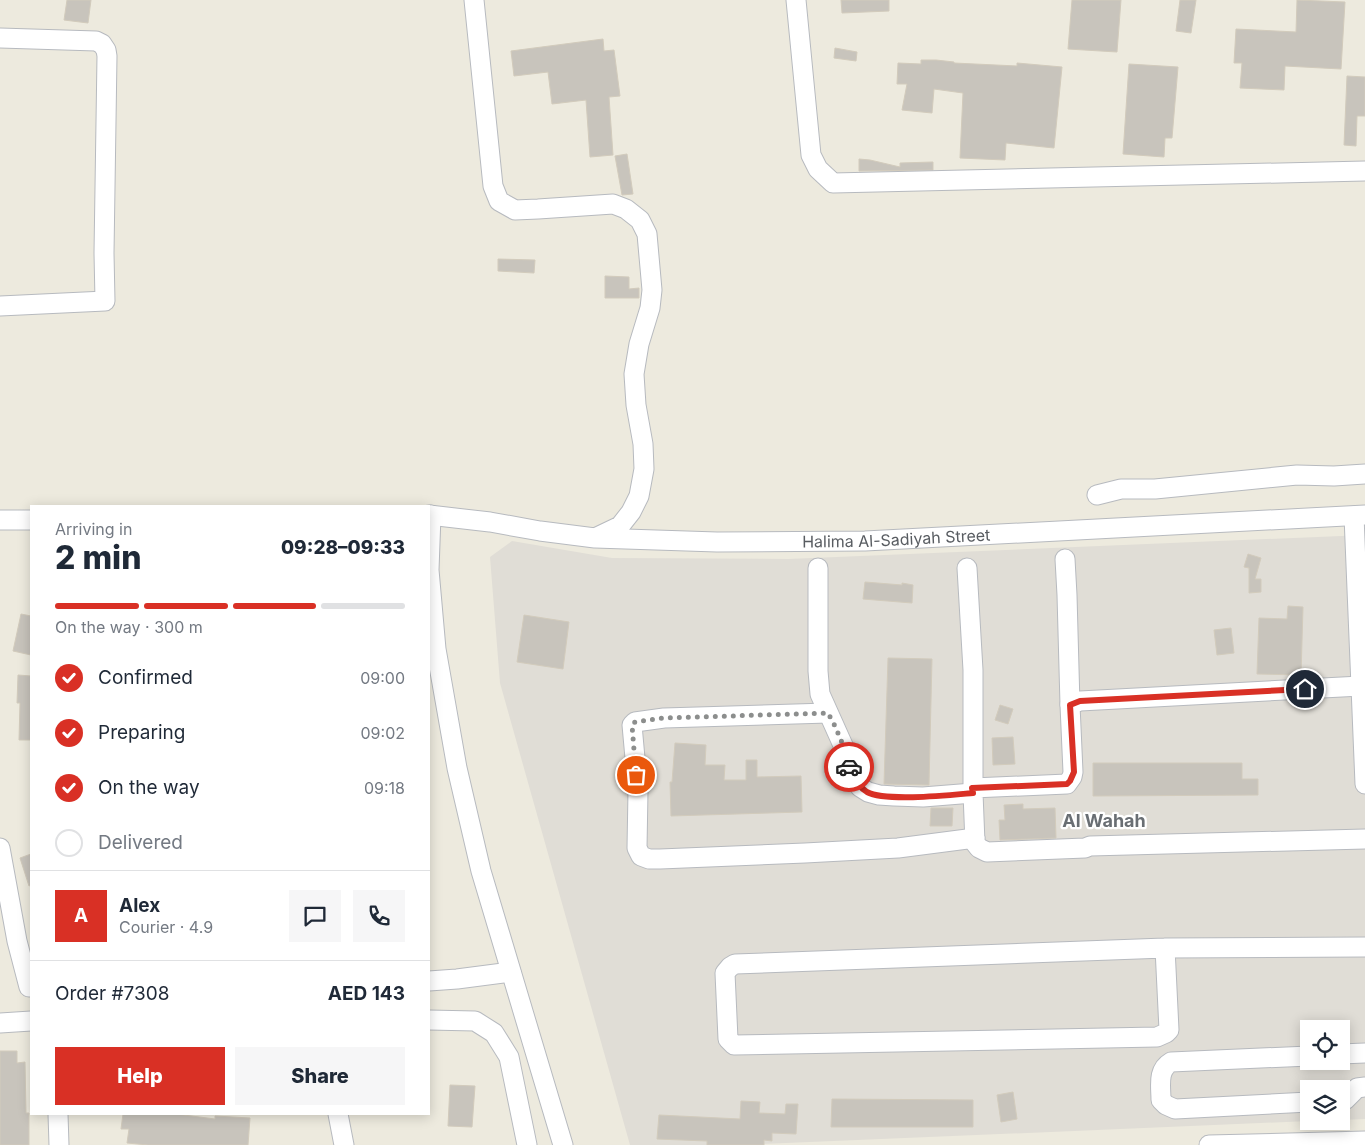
<!DOCTYPE html>
<meta charset="utf-8">
<style>
:root{--surface:#fff;--page:#f6f6f7;--text:#1f2937;--muted:#747a83;--line:#e0e1e3;--accent:#d93025}
body{margin:0;font-family:Inter,sans-serif;background:var(--page);color:var(--text);height:100vh;display:flex;flex-direction:column;font-size:19px;white-space:nowrap}
*{box-sizing:border-box;margin:0}
p{font-size:16px;color:var(--muted)}
.icon{flex:none;width:28px;height:28px;fill:none;stroke:currentColor;stroke-width:2;stroke-linecap:round;stroke-linejoin:round}
.map{position:relative;flex:1;overflow:hidden}
.panel{position:absolute;left:30px;top:505px;width:400px;height:610px;display:flex;flex-direction:column;background:var(--surface);border-radius:0px;box-shadow:0 2px 12px #0003}
.panel>*{flex:none}
.buttons{position:absolute;left:1300px;top:1020px;display:grid;gap:10px}
.buttons a{display:grid;place-items:center;width:50px;height:50px;border-radius:0px;background:var(--surface);box-shadow:0 2px 12px #0003;font-size:25px}
.pin{position:absolute;display:grid;place-items:center;width:42px;height:42px;color:#fff;margin:-21px;border:2px solid #fff;border-radius:50%;box-shadow:0 1px 5px #0007}
.courier{position:absolute;display:grid;place-items:center;width:50px;height:50px;margin:-25px;border:4px solid #d93025;border-radius:50%;background:#fff;color:#222;box-shadow:0 1px 6px #0007}
.head em{font-style:normal;font-weight:800}
.head div{display:flex;flex-direction:column-reverse}
.head{display:flex;align-items:center;justify-content:space-between;height:85px;padding:0 25px}
h1{font-size:32px;font-weight:800;line-height:38px}
.bar{display:grid;grid-template-columns:repeat(4,1fr);gap:8px 5px;align-content:center;height:60px;padding:0 25px}
.bar i{height:6px;border-radius:4px;background:var(--line)}
.bar .current{background:var(--accent)}
.bar p{grid-column:span 4}
.line{display:flex;align-items:center;gap:12px;padding:0 25px;border-top:1px solid var(--line)}
.line div{flex:1}
.round{display:grid;place-items:center;flex:none;width:52px;height:52px;border-radius:0px;background:var(--page)}
ol{padding:0 25px;list-style:none}
li{display:flex;align-items:center;gap:15px;height:55px}
li p{margin-inline-start:auto}
li .icon{padding:5px;border-radius:50%;background:var(--accent);color:#fff;stroke-width:4}
li:last-child{color:var(--muted)}
li i{width:28px;height:28px;border:2px solid var(--line);border-radius:50%}
.cta{display:flex;gap:10px;margin-top:auto;padding:10px 25px}
.cta a{flex:1;height:58px;border-radius:0px;background:var(--accent);color:#fff;font-size:20px;font-weight:800;line-height:58px;text-align:center}
.cta a+a{background:var(--page);color:var(--text)}
.map>svg:first-child{display:block}
.industrial{fill:#e0ddd6;fill-rule:evenodd}
.building{fill:#c8c4bc;stroke:#d2cbbc}
.lines{fill:none;stroke-linecap:round;stroke-linejoin:round}
.minor-casing{stroke:#b7babf;stroke-width:21}
.minor{stroke:#fff;stroke-width:19}
.done{stroke:#8c8e8d;stroke-width:5;stroke-dasharray:0 9}
.route{stroke:#d93025;stroke-width:6}
.labels{text-anchor:middle;stroke-width:4.5;stroke-linejoin:round;paint-order:stroke}
.street-label{font-size:16px;fill:#585c61;stroke:#fff}
.neighbourhood-label{font-size:18px;font-weight:bold;fill:#696e73;stroke:#fff}
</style>
<div class="map">
<svg width="1365" height="1145" viewBox="0 0 1365 1145">
<rect width="100%" height="100%" fill="#edeade"/>
<path class="industrial" d="M1365 535V1119L1341 1120V1089H1309V1121L741 1145H630L500 683 490 557 512 541 612 558 788 559ZM1309 1029H1341V1061H1309Z"/>
<path class="building" d="M67 0H91L88 23 64 20Z
M841 0H889V11L842 13Z
M1072 0H1121L1117 52 1068 49Z
M1180 0H1196L1191 33 1176 31Z
M1297 0 1345 2 1341 69 1285 66 1284 90 1240 88 1242 63H1234L1236 29 1296 32Z
M603 39 604 51 614 50 620 96 609 97 613 155 590 157 586 100 552 104 548 72 514 76 511 51Z
M835 48 857 52 856 61 834 58Z
M921 60H936L954 62V63L1017 66V63L1062 67 1054 148 1006 143 1005 160 960 158 963 93 934 89 932 113 902 110 907 84H897L898 63 921 64Z
M1129 64 1178 67 1172 138H1165L1164 157 1123 154Z
M1347 76 1365 77V116H1357L1356 146 1344 145Z
M627 154 633 194 622 195 615 156Z
M859 159 870 160 900 167V163L933 162V170L859 171Z
M498 259 535 260 534 273 498 271Z
M605 276 629 277V289L639 288V298H605Z
M1248 554 1261 558 1255 579H1261V592L1249 593V568L1244 567Z
M865 582 902 585V583L913 585 912 603 863 599Z
M1288 606 1303 607 1301 675 1257 674 1259 618 1287 619Z
M21 614 31 616V655L13 651Z
M524 615 569 622 563 669 517 662Z
M1231 628 1234 653 1217 655 1214 630Z
M888 658 932 659 929 785 884 784Z
M18 675 31 676V740H19L20 703H17Z
M1000 705 1013 709 1008 724 995 720Z
M1013 737 1015 764 993 765 992 738Z
M675 743 706 745 705 765H725L724 780H746V760H757V777L801 776 802 812 671 816 670 782H672Z
M1093 763H1242V779H1258V795L1093 796Z
M1023 804V809L1055 808 1056 838 1000 840 999 820H1005L1004 805Z
M931 808H953L952 826H930Z
M31 854V885L29 886 20 858Z
M0 1051H17V1063L25 1062 26 1113H29V1145H0Z
M450 1085 475 1086 472 1127 448 1126Z
M1013 1092 1017 1119 1001 1122 997 1095Z
M832 1099 973 1100V1127H831Z
M741 1101 760 1102 759 1113 785 1114 786 1104H798L796 1134 772 1133V1141L764 1140V1145H707V1141L657 1139 659 1115 740 1119Z
M123 1114H176L215 1119V1116L250 1118 248 1145H148L127 1143 129 1129H121Z"/>
<g class="lines">
<g class="minor-casing">
<g id="minor">
<path d="M474 0 493 186 499 201 515 210 538 209 613 204 626 209 640 220 647 234 652 290 650 308 639 344 634 374 636 405 643 444 644 469 639 496 631 512 620 526 597 537"/>
<path d="M796 0 811 155 818 169 833 183 1365 171"/>
<path d="M0 38 96 41 102 44 106 50 107 56 104 253 105 301 0 306"/>
<path d="M1097 495 1121 489H1155L1297 475 1334 476 1365 474"/>
<path id="s1" d="M429 515 490 522 540 531 595 538 717 542 865 541 1365 515"/>
<path d="M431 515 429 570 436 649 457 768 481 871 563 1145"/>
<path d="M1354 516 1365 784"/>
<path d="M0 520H31"/>
<path d="M1065 559 1067 595 1070 705"/>
<path d="M818 568V671L820 694 846 752 849 765 860 787 868 792 879 795 894 796 923 797 973 793"/>
<path d="M967 568 973 670V788"/>
<path d="M1361 686 1080 701 1070 705 1073 772 1072 777 1067 784 973 788V793L975 843 979 848 987 852 1085 848 1090 846 1365 839"/>
<path d="M828 713 664 718 635 722 632 725 638 791 637 848 641 856 649 859H660L805 853 898 848 975 838"/>
<path d="M0 848 17 941 29 987"/>
<path d="M1165 948 1169 1030 1166 1033 1157 1037 734 1045 728 1039 725 973 730 967 735 964 1165 948 1365 947"/>
<path d="M429 981 457 979 511 972"/>
<path d="M429 1020 475 1021 494 1033 509 1057 527 1145"/>
<path d="M0 1023 31 1021"/>
<path d="M1341 1054 1365 1053"/>
<path d="M1309 1056 1171 1062C1157 1070 1161 1086 1161 1100L1166 1105 1175 1109 1309 1102"/>
<path d="M1341 1100H1345L1357 1088 1365 1087"/>
<path d="M58 1114 59 1145"/>
<path d="M338 1114 344 1145"/>
<path d="M1209 1145 1365 1141"/>
</g>
</g>
<use href="#minor" class="minor"/>
</g>
<g class="lines">
<path class="done" d="M636 775 632 725 635 722 664 718 828 713 835 726 846 752 849 767"/>
<path class="route" d="M849 767C854 775 858 787 867 792 886 802 950 795 973 793L972 788 1067 784 1070 781 1074 772 1070 705 1080 701 1305 689"/>
</g>
<g class="labels">
<g class="street-label">
<text dy="6" stroke="none"><textPath href="#s1" startOffset="469">Halima Al-Sadiyah Street</textPath></text>
</g>
<g class="neighbourhood-label">
<text x="1104" y="827">Al Wahah</text>
</g>
</g>
</svg>
<div class="buttons">
<a><svg class="icon" aria-label="locate" viewBox="0 0 24 24"><circle cx="12" cy="12" r="6"/><path d="M12 2v4M12 18v4M2 12h4M18 12h4"/></svg></a>
<a><svg class="icon" aria-label="layers" viewBox="0 0 24 24"><path d="M12 4l9 5-9 5-9-5zM3 14l9 5 9-5"/></svg></a>
</div>
<div class="pin" style="left:636px;top:775px;background:#ea580c"><svg class="icon" aria-label="bag" viewBox="0 0 24 24"><path d="M5 8h14l-1 12H6zM9 8a3 3 0 0 1 6 0"/></svg></div>
<div class="pin" style="left:1305px;top:689px;background:#1f2937"><svg class="icon" aria-label="home" viewBox="0 0 24 24"><path d="M3 11l9-7 9 7M6 9v11h12V9"/></svg></div>
<div class="courier" style="left:849px;top:767px"><svg class="icon" aria-label="car" viewBox="0 0 24 24"><path d="M5 17H2v-5l4-1 3-4h7l3 4 3 1v5h-3M9 17h6M6 11h13"/><circle cx="7" cy="17" r="2"/><circle cx="17" cy="17" r="2"/></svg></div>
<section class="panel">
<div class="head"><div><h1>2 min</h1><p>Arriving in</p></div><em>09:28–09:33</em></div>
<div class="bar"><i class="current"></i><i class="current"></i><i class="current"></i><i></i><p>On the way · 300 m</p></div>
<ol>
<li><svg class="icon" aria-label="check" viewBox="0 0 24 24"><path d="M5 12l5 5 9-10"/></svg>Confirmed<p>09:00</p></li>
<li><svg class="icon" aria-label="check" viewBox="0 0 24 24"><path d="M5 12l5 5 9-10"/></svg>Preparing<p>09:02</p></li>
<li><svg class="icon" aria-label="check" viewBox="0 0 24 24"><path d="M5 12l5 5 9-10"/></svg>On the way<p>09:18</p></li>
<li><i></i>Delivered</li>
</ol>
<div class="line" style="height:90px"><b class="round" style="background:var(--accent);color:#fff">A</b><div><b>Alex</b><p>Courier · 4.9</p></div><a class="round"><svg class="icon" aria-label="chat" viewBox="0 0 24 24"><path d="M4 5h16v11H9l-5 4z"/></svg></a><a class="round"><svg class="icon" aria-label="phone" viewBox="0 0 24 24"><path d="M5 4h4l2 5-3 2q2 4 5 5l2-3 5 2v4C11 20 4 13 5 4z"/></svg></a></div>
<div class="line" style="height:65px"><div>Order #7308</div><b>AED 143</b></div>
<div class="cta"><a>Help</a><a>Share</a></div>
</section>
</div>
